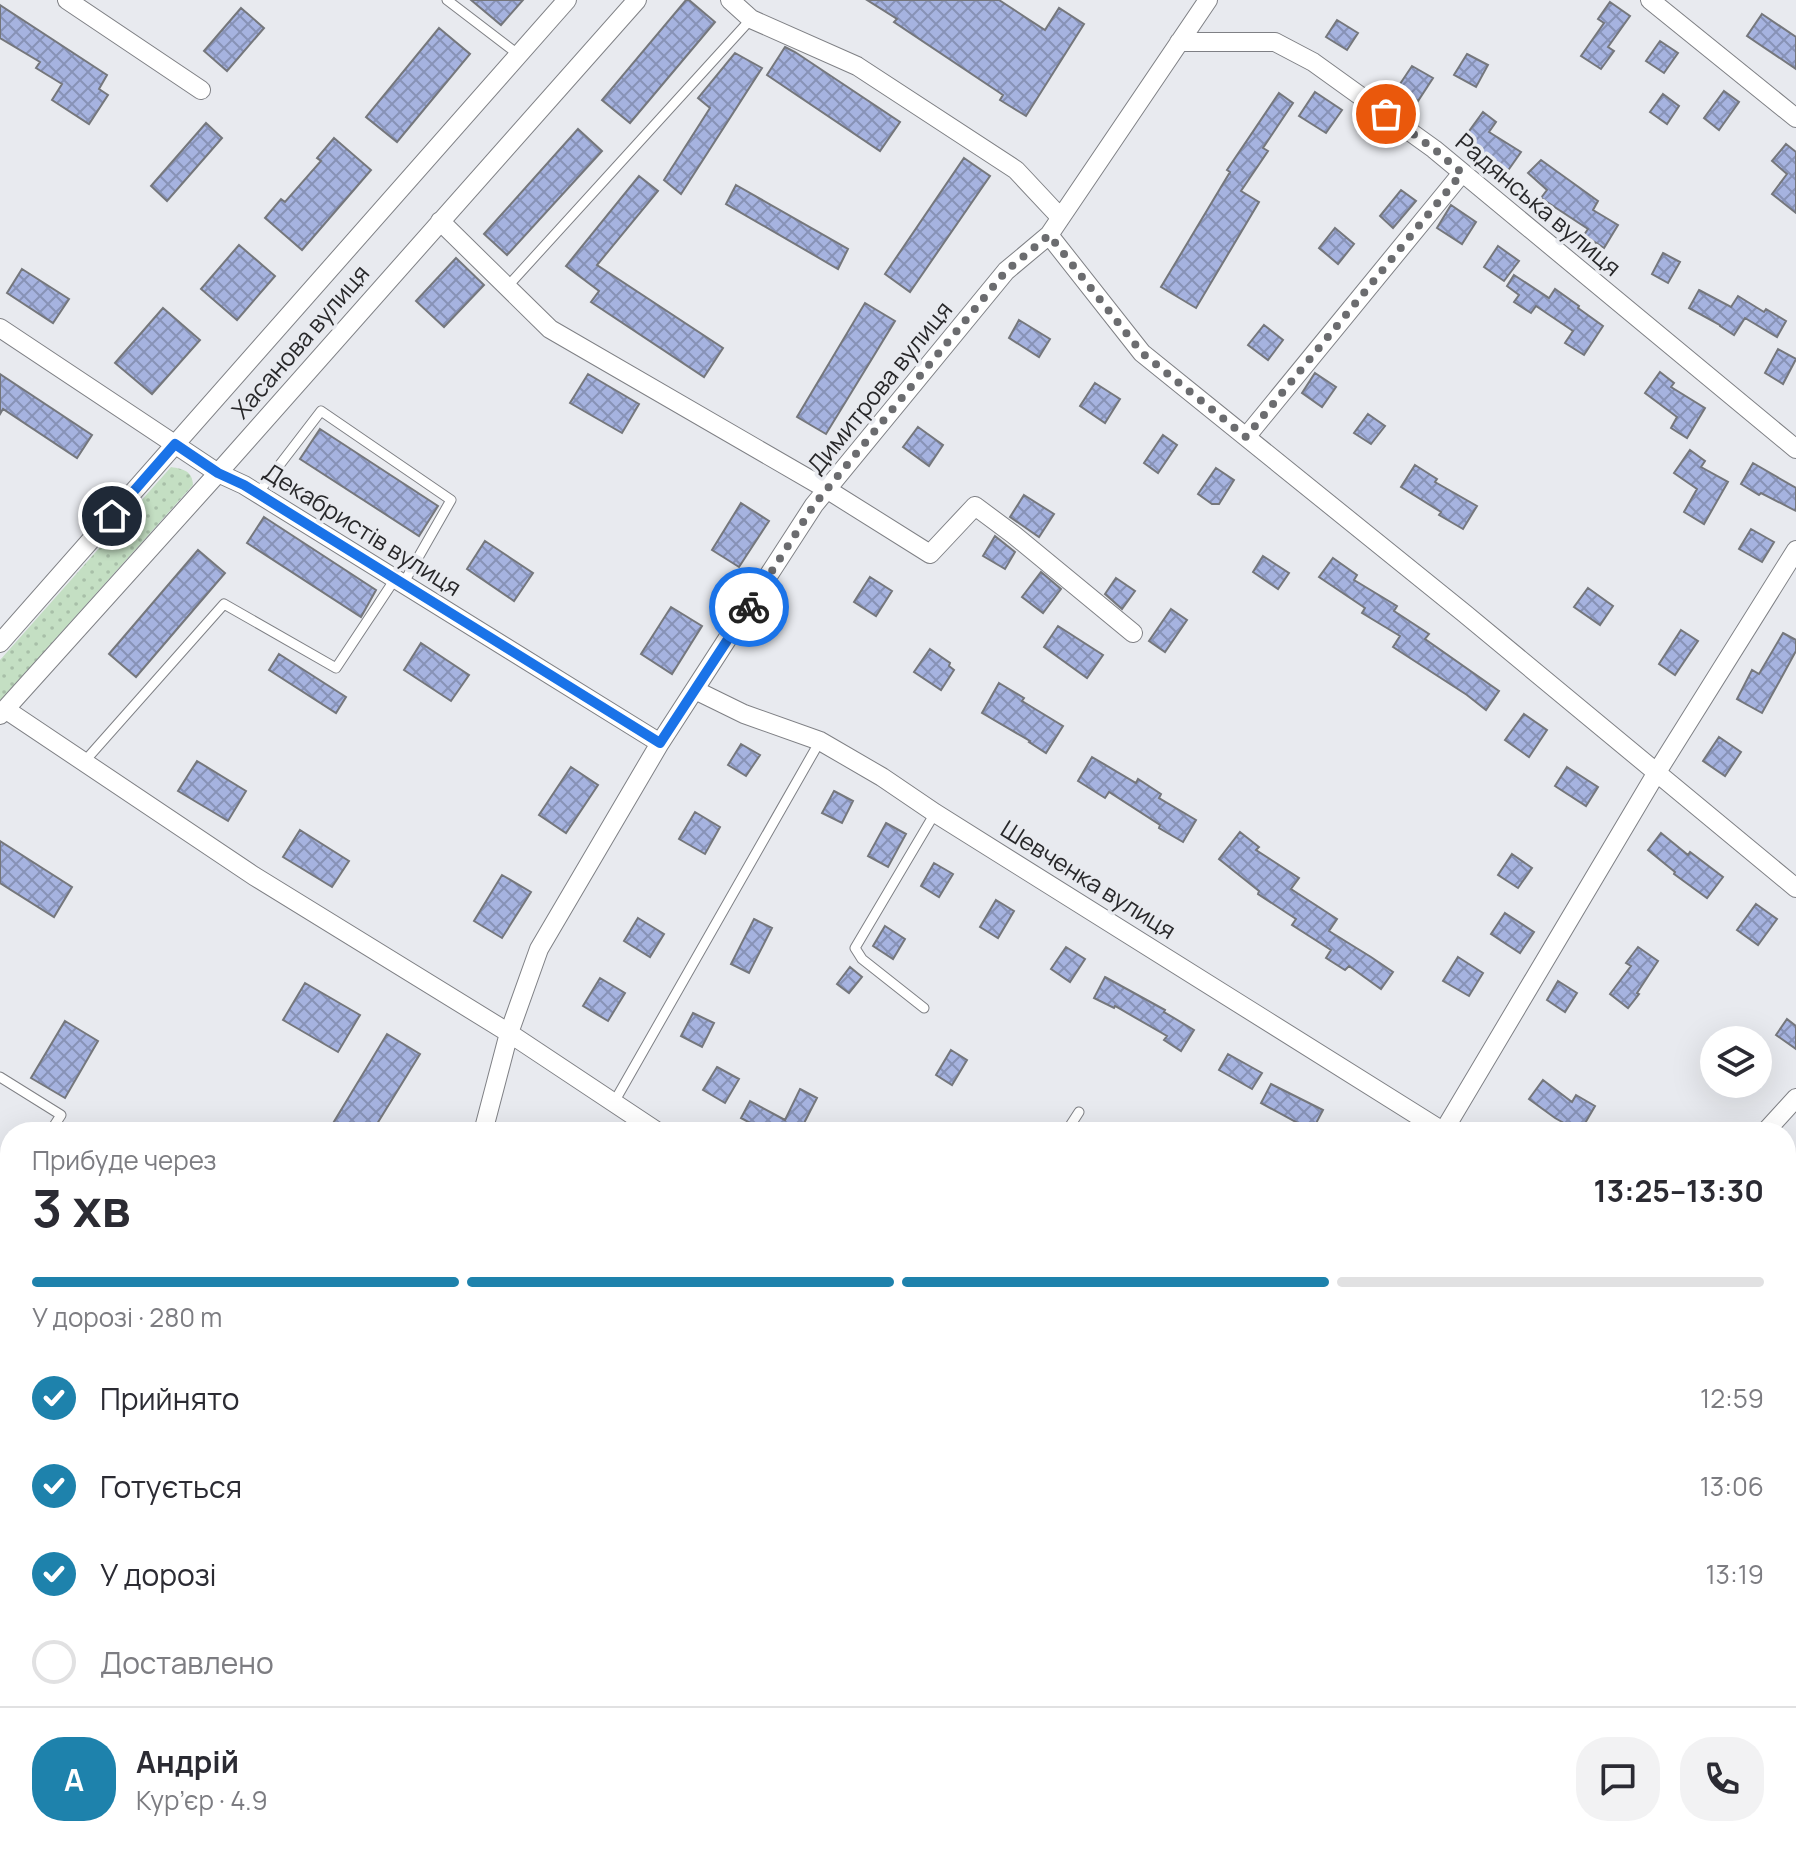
<!DOCTYPE html>
<html lang="uk">
<meta charset="utf-8">
<style>
:root{--surface:#fff;--page:#f2f2f3;--text:#2b2b33;--muted:#7c7c81;--line:#e1e1e2;--accent:#1e82ac}
body{margin:0;font-family:Manrope,sans-serif;background:var(--page);color:var(--text);height:100vh;display:flex;flex-direction:column;font-size:30px;white-space:nowrap}
*{box-sizing:border-box;margin:0}
p{font-size:26px;color:var(--muted)}
.icon{flex:none;width:44px;height:44px;fill:none;stroke:currentColor;stroke-width:2;stroke-linecap:round;stroke-linejoin:round}
.map{position:relative;flex:1;overflow:hidden}
.sheet{position:absolute;left:0px;top:1122px;width:1796px;height:746px;display:flex;flex-direction:column;background:var(--surface);border-radius:32px 32px 0 0;box-shadow:0 8px 32px #0002}
.sheet>*{flex:none}
.buttons{position:absolute;left:1700px;top:1026px;display:grid;gap:16px}
.buttons a{display:grid;place-items:center;width:72px;height:72px;border-radius:50%;background:var(--surface);box-shadow:0 8px 32px #0002;font-size:40px}
.pin{position:absolute;display:grid;place-items:center;width:68px;height:68px;color:#fff;margin:-34px;border:4px solid #fff;border-radius:50%;box-shadow:0 2px 8px #0007}
.courier{position:absolute;display:grid;place-items:center;width:80px;height:80px;margin:-40px;border:6px solid #1a73e8;border-radius:50%;background:#fff;color:#222;box-shadow:0 2px 10px #0007}
.summary em{font-style:normal;font-weight:700}
.summary div{display:flex;flex-direction:column-reverse}
.summary{display:flex;align-items:center;justify-content:space-between;height:136px;padding:0 32px}
h1{font-size:52px;font-weight:700;line-height:60px}
.bar{display:grid;grid-template-columns:repeat(4,1fr);gap:12px 8px;align-content:center;height:96px;padding:0 32px}
.bar i{height:10px;border-radius:6px;background:var(--line)}
.bar .current{background:var(--accent)}
.bar p{grid-column:span 4}
.line{display:flex;align-items:center;gap:20px;padding:0 32px;border-top:2px solid var(--line)}
.line div{flex:1}
.round{display:grid;place-items:center;flex:none;width:84px;height:84px;border-radius:32px;background:var(--page)}
ol{padding:0 32px;list-style:none}
li{display:flex;align-items:center;gap:24px;height:88px}
li p{margin-inline-start:auto}
li .icon{padding:8px;border-radius:50%;background:var(--accent);color:#fff;stroke-width:4}
li:last-child{color:var(--muted)}
li i{width:44px;height:44px;border:4px solid var(--line);border-radius:50%}
.map>svg:first-child{display:block}
.grass{fill:url(#grass-dots)}
.building{fill:url(#building-cross-hatch);stroke:#75777c;stroke-width:2}
.lines{fill:none;stroke-linecap:round;stroke-linejoin:round}
.service-casing{stroke:#7f8085;stroke-width:11}
.minor-casing{stroke:#7f8085;stroke-width:20}
.service{stroke:#fff;stroke-width:9}
.minor{stroke:#fff;stroke-width:18}
.rail{stroke:#5d5d60;stroke-width:6;stroke-dasharray:16 8;stroke-linecap:butt}
.done{stroke:#6b6c6f;stroke-width:8;stroke-dasharray:0 14.4}
.route{stroke:#1a73e8;stroke-width:10}
.labels{text-anchor:middle;stroke-width:7;stroke-linejoin:round;paint-order:stroke}
.street-label{font-size:24px;fill:#28282a;stroke:#e8eaef}
</style>
<div class="map">
<svg width="1796" height="1867" viewBox="0 0 1796 1867">
<defs>
<pattern id="grass-dots" width="8" height="8" patternUnits="userSpaceOnUse" patternTransform="scale(2)"><rect width="8" height="8" fill="#c4dfc3"/><path d="M2 2h.1M6 6h.1" fill="none" stroke="#a8bfa8" stroke-width="1.8" stroke-linecap="round"/></pattern>
<pattern id="building-cross-hatch" width="8" height="8" patternUnits="userSpaceOnUse" patternTransform="scale(2)"><rect width="8" height="8" fill="#a6b3e0"/><path d="M0 0l8 8M0 8l8-8" fill="none" stroke="#8792b6"/></pattern>
</defs>
<rect width="100%" height="100%" fill="#e8eaef"/>
<path class="grass" d="M171 467C184 469 192 471 193 485L0 701V660Z"/>
<path class="building" d="M471 0H523L501 25Z
M686 0H689L715 22 630 123 602 100Z
M867 0H999L1045 30 1059 8 1084 24 1026 116 1000 100 1003 95 894 22 897 19Z
M1610 2 1630 16 1608 47 1614 51 1601 69 1581 56 1604 23 1598 19Z
M0 5 107 75 99 89 108 95 89 124 52 100 62 84 36 68 40 62 0 38Z
M241 8 264 28 227 71 204 51Z
M1762 14 1796 37V69L1747 36Z
M1337 20 1358 33 1347 50 1326 37Z
M439 28 470 54 397 142 366 117Z
M1660 41 1678 53 1664 73 1646 61Z
M785 47 795 52 900 122 880 151 767 75Z
M735 53 762 68 681 194 664 180 710 108 698 98Z
M1467 54 1488 65 1476 87 1454 75Z
M1412 66 1433 78 1418 101 1398 87Z
M1724 91 1739 102 1719 130 1704 118Z
M1315 92 1342 110 1326 133 1299 116Z
M1279 93 1293 103 1263 148 1268 151 1241 191 1259 202 1196 308 1161 287 1230 172 1227 170Z
M1663 94 1679 106 1667 124 1650 112Z
M1483 112 1496 122 1489 132 1521 152 1507 172 1487 159 1489 157 1464 138Z
M206 123 222 138 167 201 151 186Z
M578 129 602 151 507 255 484 234Z
M334 138 371 170 302 250 265 218 281 199 285 202 321 161 317 158Z
M1786 144 1796 152V213L1772 194 1787 174 1772 161Z
M964 158 990 176 910 292 885 274Z
M1541 160 1598 201 1593 210 1618 225 1604 248 1584 235 1588 229 1541 198 1547 190 1528 173Z
M639 176 658 191 597 265 723 348 704 377 591 302 599 291 566 266Z
M736 185 848 249 838 269 726 204Z
M1401 190 1416 201 1393 228 1380 216Z
M1451 205 1476 222 1462 244 1437 228Z
M1335 228 1354 244 1338 264 1319 248Z
M239 245 275 276 237 320 201 289Z
M1498 246 1519 261 1504 281 1484 267Z
M1663 253 1680 262 1668 283 1652 274Z
M456 258 484 285 444 327 416 301Z
M22 269 69 299 53 323 7 293Z
M1514 275 1549 298 1555 289 1579 306 1578 308 1603 326 1584 355 1565 343 1573 331 1536 306 1531 313 1514 302 1519 295 1507 286Z
M1699 290 1731 307 1738 296 1764 312 1766 309 1786 321 1777 337 1745 318 1734 335 1720 326V325L1689 308Z
M865 303 895 321 826 434 797 417Z
M163 308 200 340 152 394 115 363Z
M1019 320 1050 339 1039 357 1009 338Z
M1264 325 1283 340 1268 360 1248 345Z
M1778 349 1796 359 1783 384 1765 373Z
M1660 372 1674 383 1671 387 1705 408 1687 438 1671 428 1677 417 1645 393Z
M1315 373 1336 387 1322 407 1302 393Z
M0 374 92 435 77 458 3 409 0 414Z
M588 374 639 404 622 433 570 403Z
M1095 383 1120 399 1105 423 1080 406Z
M1368 414 1385 426 1371 444 1354 433Z
M918 427 943 445 929 466 903 447Z
M320 429 438 506 419 536 300 459Z
M1163 435 1177 445 1158 473 1144 463Z
M1690 450 1705 461 1701 467 1728 482 1704 524 1684 512 1697 489 1674 473Z
M1753 463 1796 488V511L1761 493 1759 495 1741 484Z
M1415 465 1437 479 1435 482 1477 506 1463 529 1439 515 1441 512 1401 487Z
M1216 468 1234 480 1219 504H1212L1198 494Z
M1024 495 1054 514 1039 537 1010 517Z
M741 503 769 521 739 567 712 550Z
M264 517 376 590 361 617 247 543Z
M1751 529 1774 542 1762 562 1739 549Z
M995 536 1015 552 1005 569 983 556Z
M485 541 533 573 514 601 467 569Z
M198 550 225 573 136 677 109 654Z
M1263 556 1289 573 1278 589 1253 572Z
M1333 558 1357 575 1354 580 1397 606 1394 611 1429 634 1425 639 1499 691 1486 710 1467 695 1393 647 1400 636 1362 613 1365 608 1319 577Z
M1041 572 1061 589 1043 613 1022 597Z
M870 577 892 591 876 616 854 602Z
M1116 578 1135 591 1122 609 1105 594Z
M1588 588 1613 606 1600 625 1574 607Z
M671 607 702 626 672 674 641 654Z
M1171 609 1187 620 1165 652 1149 641Z
M1058 626 1103 655 1087 678 1044 647Z
M1681 630 1698 641 1675 675 1659 664Z
M1783 633 1796 640V651L1762 713 1737 699 1752 670 1759 674Z
M421 643 469 675 451 701 404 670Z
M930 649 950 663 949 666 954 670 941 690 914 672Z
M279 654 346 697 336 713 269 670Z
M999 683 1024 698 1022 701 1063 726 1046 753 1029 742 1030 741 982 713Z
M1524 714 1547 730 1529 757 1505 740Z
M1719 737 1741 752 1725 776 1703 761Z
M741 744 760 755 746 776 728 765Z
M1092 757 1136 783 1138 779 1161 794 1159 798 1196 820 1183 842 1159 828 1160 825 1109 792 1105 798 1078 781Z
M197 761 246 791 228 821 178 791Z
M571 767 598 785 566 833 539 815Z
M1567 767 1598 787 1586 806 1555 786Z
M834 791 853 801 842 823 822 813Z
M695 812 720 827 705 854 679 839Z
M886 823 906 834 888 867 868 856Z
M300 830 349 861 332 887 283 857Z
M1240 832 1259 847 1256 850 1299 878 1291 889 1337 919 1329 931 1371 957 1393 972 1381 989 1349 966 1345 970 1326 958 1331 950 1292 925 1296 919 1258 894 1259 891 1219 859Z
M1661 833 1688 855 1690 852 1723 877 1707 898 1674 874 1675 872 1648 850Z
M0 841 72 887 54 917 0 883Z
M1512 854 1532 868 1518 888 1498 875Z
M934 863 953 874 939 897 921 886Z
M502 875 531 892 502 938 474 921Z
M996 900 1014 911 998 938 980 927Z
M1756 904 1777 919 1758 945 1737 930Z
M1505 913 1534 932 1520 953 1491 934Z
M638 918 664 934 650 957 624 941Z
M754 919 772 928 749 973 731 964Z
M885 926 905 939 893 959 873 946Z
M1066 947 1085 959 1070 982 1051 969Z
M1638 947 1658 961 1637 993 1639 994 1628 1008 1610 994 1631 966 1626 963Z
M1458 957 1483 973 1469 996 1443 981Z
M850 967 862 977 849 993 837 984Z
M1105 977 1165 1010 1164 1012 1194 1030 1181 1051 1164 1040 1167 1036 1115 1006 1114 1008 1094 998Z
M600 978 625 993 608 1021 583 1006Z
M1558 981 1577 993 1565 1012 1547 1000Z
M305 983 360 1015 338 1052 283 1020Z
M693 1013 714 1023 702 1047 681 1036Z
M1787 1019 1796 1026V1049L1776 1035Z
M65 1021 98 1041 65 1098 31 1078Z
M387 1034 420 1054 372 1132H344L332 1125Z
M951 1050 967 1060 952 1085 936 1075Z
M1228 1054 1262 1073 1252 1089 1219 1070Z
M717 1067 739 1079 725 1103 703 1090Z
M1543 1080 1572 1102 1576 1095 1595 1106 1580 1132 1555 1118 1529 1099Z
M1271 1084 1323 1110 1312 1131 1261 1103Z
M800 1089 817 1098 801 1129 806 1132H767L741 1118 750 1101 785 1120Z"/>
<g class="lines">
<g class="service-casing">
<path id="service" d="M447 0 519 55
M507 287 751 19
M258 493 321 411 451 500 403 584
M84 762 224 604 336 668 395 579
M924 1008 862 959 855 948 935 813
M0 1077 61 1115 50 1132
M613 1104 820 741
M1066 1132 1079 1112
M0 1171 10 1177
M0 1494 10 1479"/>
</g>
<g class="minor-casing">
<path id="minor" d="M67 0 201 90
M730 0 751 19 857 66 1016 170 1060 217
M1650 0 1796 118
M1179 42H1275L1313 62 1434 149 1796 449
M440 221 550 329 828 490 930 554 975 506 1014 535 1133 633
M1049 235 1142 353 1464 613 1796 888
M0 328 218 473 244 485 660 743
M1246 437 1462 173
M0 643 567 0
M695 690 744 714 820 741 882 777 935 813 1444 1132
M5 709 254 876 509 1033 658 1132
M0 715 218 473 637 0
M483 1132 509 1033 539 949 660 743 814 505 1006 271 1049 235 1208 0
M1443 1132 1657 772 1796 550
M1765 1132 1796 1098
M0 1387 10 1394
M1786 1469 1796 1454
M0 1774 10 1760
M1786 1776 1796 1782
M649 1858 661 1867
M1124 1867 1129 1858
M1550 1867 1554 1858"/>
</g>
<use href="#service" class="service"/>
<use href="#minor" class="minor"/>
<path class="rail" d="M1786 1312 1796 1303
M1786 1368 1796 1357
M1433 1867 1437 1858
M1488 1867 1492 1858"/>
</g>
<g class="lines">
<path class="done" d="M749 607 814 505 1006 271 1049 235 1142 353 1246 437 1462 173 1434 149 1386 114"/>
<path class="route" d="M112 516 175 444 218 473 244 485 660 743 749 607"/>
</g>
<g class="labels">
<g class="street-label">
<text transform="translate(1538 205) rotate(40)" y="8">Радянська вулиця</text>
<text transform="translate(301 342) rotate(-49)" y="8">Хасанова вулиця</text>
<text transform="translate(880 388) rotate(-51)" y="8">Димитрова вулиця</text>
<text transform="translate(362 530) rotate(32)" y="8">Декабристів вулиця</text>
<text transform="translate(1088 880) rotate(32)" y="8">Шевченка вулиця</text>
</g>
</g>
</svg>
<div class="buttons">
<a><svg class="icon" aria-label="layers" viewBox="0 0 24 24"><path d="M12 4l9 5-9 5-9-5zM3 14l9 5 9-5"/></svg></a>
</div>
<div class="pin" style="left:1386px;top:114px;background:#ea580c"><svg class="icon" aria-label="bag" viewBox="0 0 24 24"><path d="M5 8h14l-1 12H6zM9 8a3 3 0 0 1 6 0"/></svg></div>
<div class="pin" style="left:112px;top:516px;background:#1f2937"><svg class="icon" aria-label="home" viewBox="0 0 24 24"><path d="M3 11l9-7 9 7M6 9v11h12V9"/></svg></div>
<div class="courier" style="left:749px;top:607px"><svg class="icon" aria-label="bike" viewBox="0 0 24 24"><circle cx="6" cy="16" r="4"/><circle cx="18" cy="16" r="4"/><path d="M6 16l4-8h5l3 8M10 8l3 8H6M13 5h3"/></svg></div>
<section class="sheet">
<div class="summary"><div><h1>3 хв</h1><p>Прибуде через</p></div><em>13:25–13:30</em></div>
<div class="bar"><i class="current"></i><i class="current"></i><i class="current"></i><i></i><p>У дорозі · 280 m</p></div>
<ol>
<li><svg class="icon" aria-label="check" viewBox="0 0 24 24"><path d="M5 12l5 5 9-10"/></svg>Прийнято<p>12:59</p></li>
<li><svg class="icon" aria-label="check" viewBox="0 0 24 24"><path d="M5 12l5 5 9-10"/></svg>Готується<p>13:06</p></li>
<li><svg class="icon" aria-label="check" viewBox="0 0 24 24"><path d="M5 12l5 5 9-10"/></svg>У дорозі<p>13:19</p></li>
<li><i></i>Доставлено</li>
</ol>
<div class="line" style="height:144px"><b class="round" style="background:var(--accent);color:#fff">А</b><div><b>Андрій</b><p>Кур’єр · 4.9</p></div><a class="round"><svg class="icon" aria-label="chat" viewBox="0 0 24 24"><path d="M4 5h16v11H9l-5 4z"/></svg></a><a class="round"><svg class="icon" aria-label="phone" viewBox="0 0 24 24"><path d="M5 4h4l2 5-3 2q2 4 5 5l2-3 5 2v4C11 20 4 13 5 4z"/></svg></a></div>
</section>
</div>
